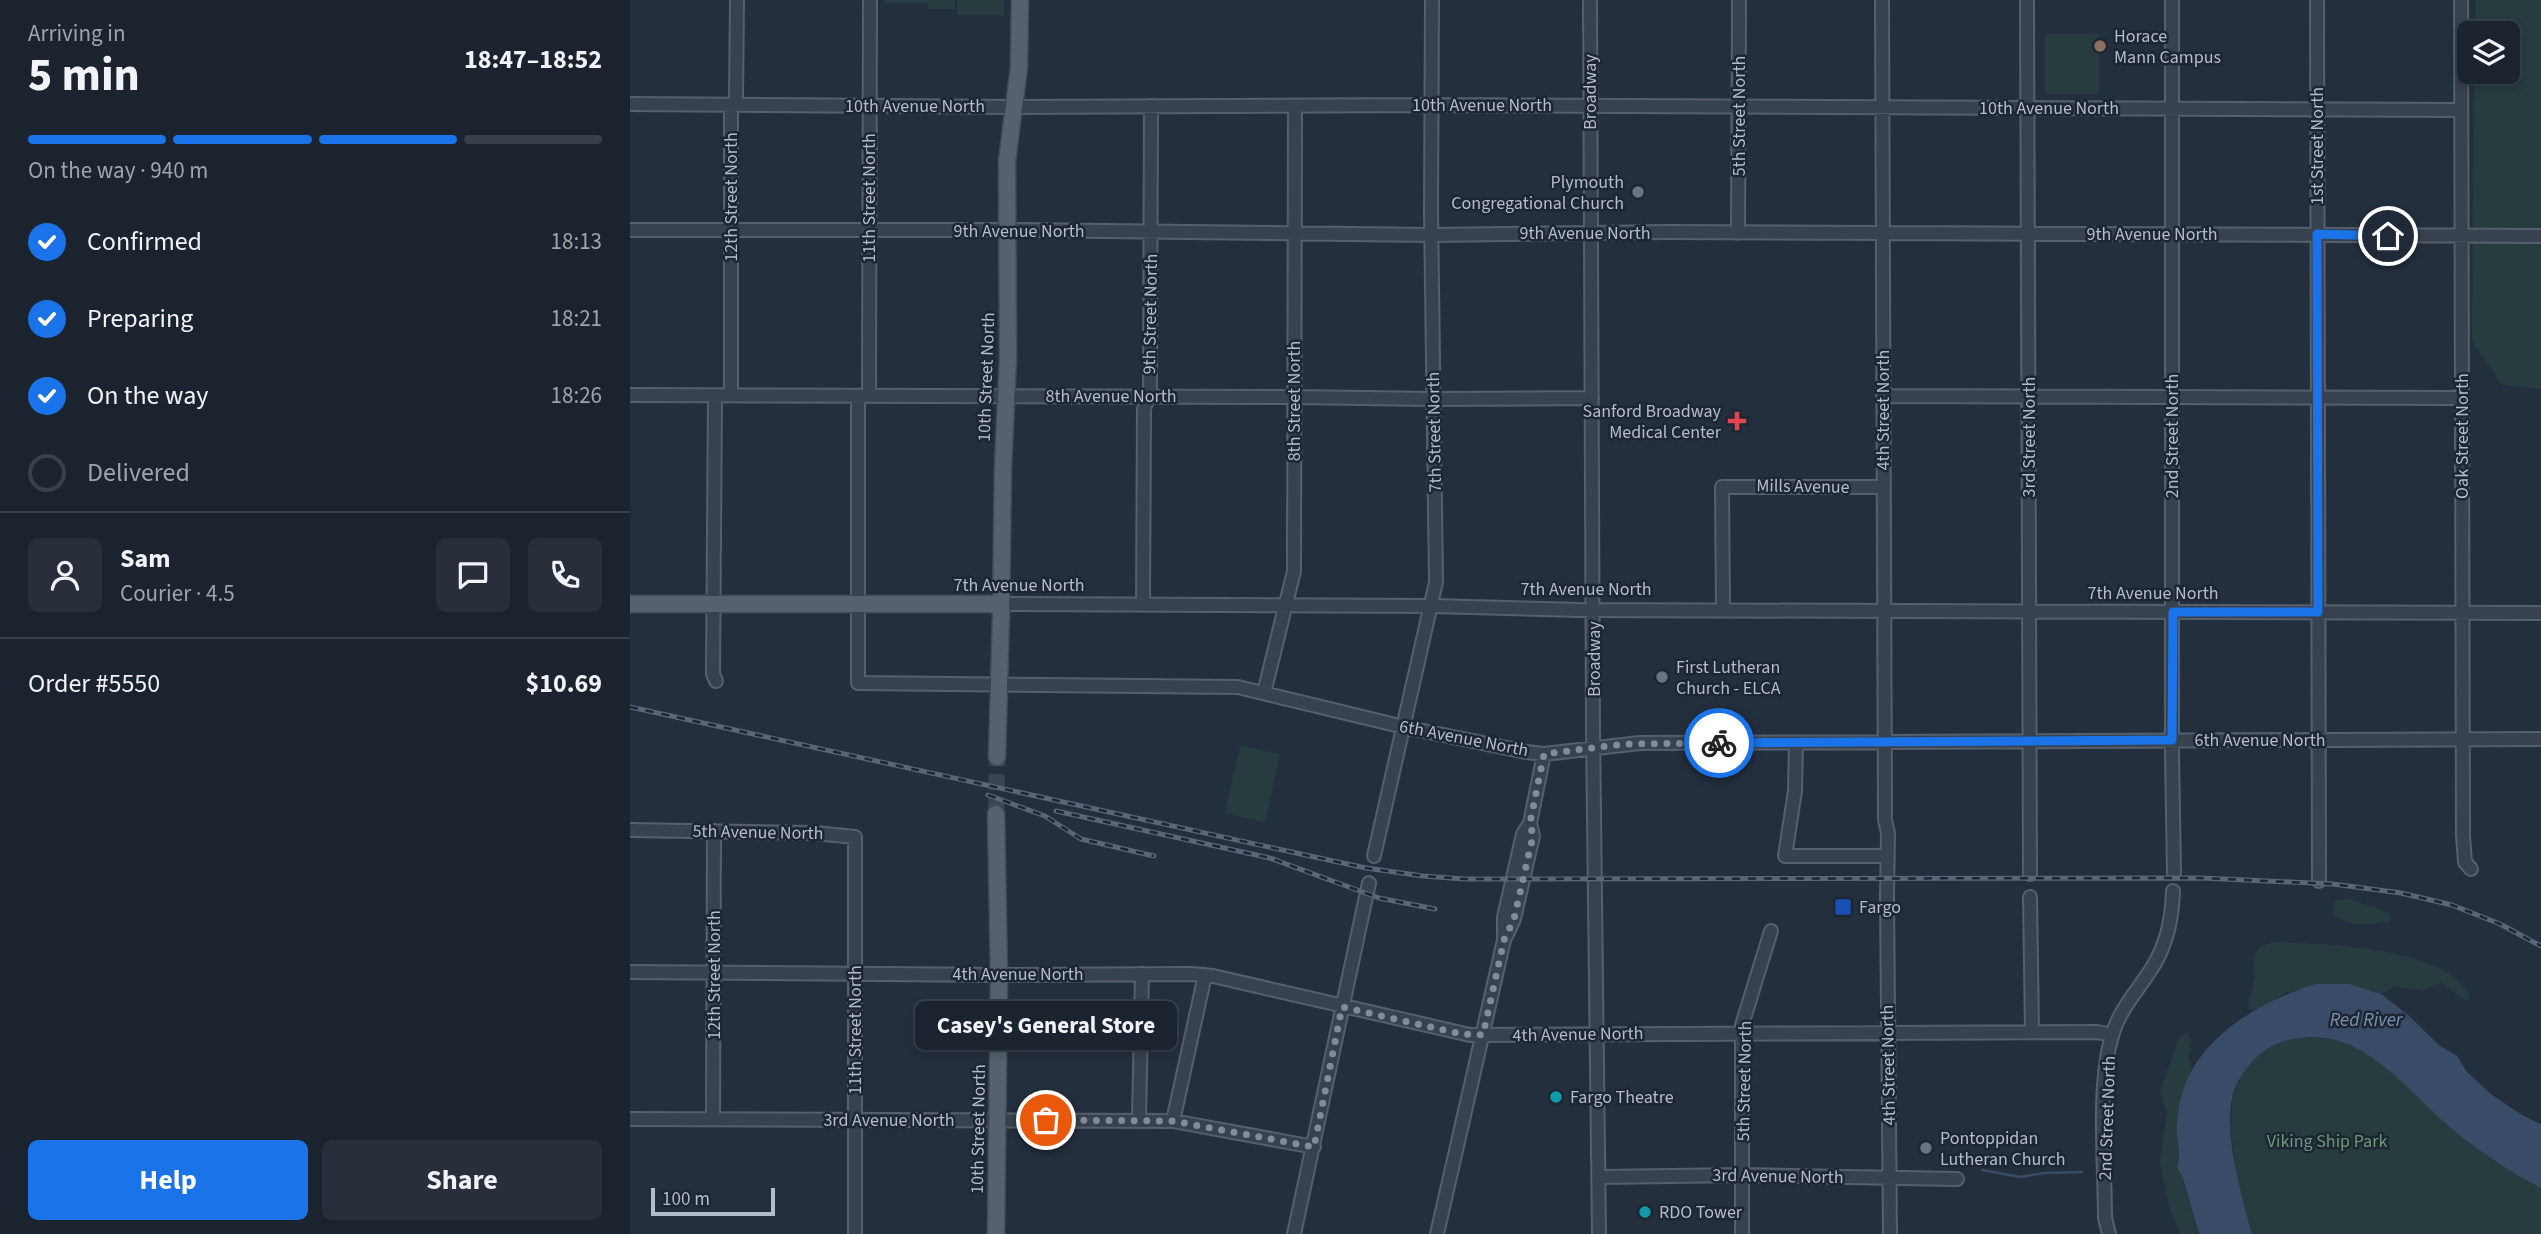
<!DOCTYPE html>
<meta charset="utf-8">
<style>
:root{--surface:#1b232e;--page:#282f3a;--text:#f1f3f6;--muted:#a0a4aa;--line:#39404a;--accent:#1a73e8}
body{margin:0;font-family:"Source Sans 3",sans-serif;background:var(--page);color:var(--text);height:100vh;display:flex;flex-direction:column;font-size:26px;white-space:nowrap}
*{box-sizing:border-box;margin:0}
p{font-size:23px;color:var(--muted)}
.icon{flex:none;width:38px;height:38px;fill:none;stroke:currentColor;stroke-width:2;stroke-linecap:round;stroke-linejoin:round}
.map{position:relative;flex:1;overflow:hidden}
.sheet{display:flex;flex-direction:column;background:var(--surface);width:630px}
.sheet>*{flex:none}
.buttons{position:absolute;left:1827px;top:21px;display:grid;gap:14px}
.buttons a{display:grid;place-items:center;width:63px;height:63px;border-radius:10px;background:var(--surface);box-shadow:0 4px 10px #0003,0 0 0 2px var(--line);font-size:35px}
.scale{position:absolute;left:21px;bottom:18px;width:124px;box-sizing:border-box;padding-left:7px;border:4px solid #b4bcc9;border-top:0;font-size:19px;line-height:24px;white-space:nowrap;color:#b4bcc9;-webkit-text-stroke:5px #1d2633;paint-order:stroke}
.pin{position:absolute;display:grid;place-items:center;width:60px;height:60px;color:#fff;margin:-30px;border:4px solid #fff;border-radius:50%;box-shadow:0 2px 7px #0007}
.courier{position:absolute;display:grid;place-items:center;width:70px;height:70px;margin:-35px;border:5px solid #1a73e8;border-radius:50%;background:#fff;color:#222;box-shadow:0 2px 9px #0007}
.bubble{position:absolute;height:49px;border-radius:10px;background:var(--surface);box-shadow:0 4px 10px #0003,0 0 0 2px var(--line);font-size:23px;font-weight:700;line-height:49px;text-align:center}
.headline em{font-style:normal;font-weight:700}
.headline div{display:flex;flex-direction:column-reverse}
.headline{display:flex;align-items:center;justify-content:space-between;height:119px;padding:0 28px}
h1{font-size:46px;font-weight:700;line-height:52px}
.bar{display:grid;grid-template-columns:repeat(4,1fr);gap:10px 7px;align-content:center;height:84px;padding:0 28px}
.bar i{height:9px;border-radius:5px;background:var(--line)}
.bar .selected{background:var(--accent)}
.bar p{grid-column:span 4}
.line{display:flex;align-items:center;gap:18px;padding:0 28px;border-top:2px solid var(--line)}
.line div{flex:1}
.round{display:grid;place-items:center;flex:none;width:74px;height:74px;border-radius:10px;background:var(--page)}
ol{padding:0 28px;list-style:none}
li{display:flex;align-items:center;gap:21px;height:77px}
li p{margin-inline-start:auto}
li .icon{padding:7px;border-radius:50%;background:var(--accent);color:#fff;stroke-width:4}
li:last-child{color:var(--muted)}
li i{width:38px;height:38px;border:4px solid var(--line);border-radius:50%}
.cta{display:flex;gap:14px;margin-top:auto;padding:14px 28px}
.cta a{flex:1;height:80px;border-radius:10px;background:var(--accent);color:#fff;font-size:28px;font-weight:700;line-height:80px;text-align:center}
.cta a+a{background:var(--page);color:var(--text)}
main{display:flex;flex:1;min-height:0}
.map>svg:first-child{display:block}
.green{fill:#263c3f}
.water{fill:#394c67}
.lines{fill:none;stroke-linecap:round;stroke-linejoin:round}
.stream{stroke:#394c67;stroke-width:2.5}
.major-tunnel{stroke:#3a4453;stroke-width:16;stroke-dasharray:16 8;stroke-linecap:butt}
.minor-casing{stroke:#565f6c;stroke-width:16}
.major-casing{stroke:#414a57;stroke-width:19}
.minor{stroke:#38414e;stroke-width:12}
.major{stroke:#56606e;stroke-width:16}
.rail-casing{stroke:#5a6575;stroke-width:5}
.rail{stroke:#1d2633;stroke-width:2.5;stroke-dasharray:8;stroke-linecap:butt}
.done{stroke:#828b98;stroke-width:7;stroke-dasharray:0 12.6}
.route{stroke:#1a73e8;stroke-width:9}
.education-dot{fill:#8d6e63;stroke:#1d2633;stroke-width:2.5}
.worship-dot{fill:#6b7280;stroke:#1d2633;stroke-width:2.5}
.health-dot{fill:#e0444e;stroke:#1d2633;stroke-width:2.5}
.transit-dot{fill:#1a4fb4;stroke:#1d2633;stroke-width:2.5}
.culture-dot{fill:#0f9aa8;stroke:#1d2633;stroke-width:2.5}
.labels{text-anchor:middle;stroke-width:5;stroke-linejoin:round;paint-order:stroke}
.poi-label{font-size:18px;fill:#b4bcc9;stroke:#1d2633;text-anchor:start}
.street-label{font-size:18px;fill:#b4bcc9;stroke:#1d2633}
.park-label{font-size:18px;fill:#6b9a76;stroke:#1d2633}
.water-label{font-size:19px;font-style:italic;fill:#7c92b1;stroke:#1d2633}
</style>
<main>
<section class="sheet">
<div class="headline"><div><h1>5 min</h1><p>Arriving in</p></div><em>18:47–18:52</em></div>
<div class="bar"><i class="selected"></i><i class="selected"></i><i class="selected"></i><i></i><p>On the way · 940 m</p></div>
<ol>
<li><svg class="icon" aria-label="check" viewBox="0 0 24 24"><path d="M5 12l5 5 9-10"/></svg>Confirmed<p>18:13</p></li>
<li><svg class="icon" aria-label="check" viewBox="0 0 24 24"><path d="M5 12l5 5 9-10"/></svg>Preparing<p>18:21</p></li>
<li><svg class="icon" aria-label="check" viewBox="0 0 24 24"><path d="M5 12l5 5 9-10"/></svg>On the way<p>18:26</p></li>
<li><i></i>Delivered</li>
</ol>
<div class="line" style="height:126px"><a class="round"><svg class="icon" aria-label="person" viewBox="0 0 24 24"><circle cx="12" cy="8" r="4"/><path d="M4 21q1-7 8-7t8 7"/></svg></a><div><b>Sam</b><p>Courier · 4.5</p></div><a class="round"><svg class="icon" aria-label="chat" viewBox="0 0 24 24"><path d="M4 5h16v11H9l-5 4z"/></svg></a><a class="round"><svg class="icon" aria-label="phone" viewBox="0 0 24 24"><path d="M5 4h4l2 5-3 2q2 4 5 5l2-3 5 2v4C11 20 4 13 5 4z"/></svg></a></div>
<div class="line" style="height:91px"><div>Order #5550</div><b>$10.69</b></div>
<div class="cta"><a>Help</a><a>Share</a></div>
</section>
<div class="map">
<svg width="1911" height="1234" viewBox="0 0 1911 1234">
<rect width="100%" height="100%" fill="#242f3e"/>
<path class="green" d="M254 0H325V9H298V3H254Z
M327 0H374V15H327Z
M1845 0H1911V389L1872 385 1842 341 1844 72H1878V33H1845Z
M1415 34H1469V94H1415Z
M610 745 650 754 635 822 595 813Z
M1721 899 1761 914 1760 921C1742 925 1717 928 1703 914L1706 900Z
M1648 942C1693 944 1824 948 1840 998L1835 1001 1811 982 1795 990 1764 987 1751 994 1719 984 1657 992 1628 1010 1619 1009C1617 1000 1621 996 1623 987 1628 964 1614 945 1648 942Z
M1553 1034 1558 1035 1561 1040 1558 1057 1562 1067C1554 1089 1545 1111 1547 1134 1547 1147 1551 1154 1547 1167L1553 1178 1568 1234H1550L1540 1209 1530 1163 1537 1113 1530 1092 1549 1038Z
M1674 1037C1692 1038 1710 1039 1727 1047 1760 1062 1793 1104 1821 1128 1848 1151 1879 1172 1911 1188V1234H1622L1609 1190 1601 1132 1602 1099 1611 1075 1628 1055 1647 1042Z"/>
<path class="water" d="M1686 984H1719L1751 994 1778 1015 1810 1046 1827 1056 1837 1072 1862 1095 1892 1115 1911 1124V1188C1879 1172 1849 1151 1822 1129 1775 1090 1733 1025 1663 1039 1646 1042 1634 1049 1622 1062 1613 1072 1605 1084 1602 1098 1594 1136 1612 1197 1622 1234H1569L1553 1178 1547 1167C1551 1155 1548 1148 1547 1136 1546 1125 1548 1109 1551 1098 1565 1038 1632 1000 1686 984Z"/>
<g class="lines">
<path class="stream" d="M1352 1170 1390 1177 1414 1173 1452 1172"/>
<path class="major-tunnel" d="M366 814 367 757"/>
<g class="minor-casing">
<path id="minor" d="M960 0 963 731 969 1234
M1252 0 1255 820 1258 833 1257 897 1260 1234
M1397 0 1400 874
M1542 0V754L1544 873
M1687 0 1689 881
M1831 0 1833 836 1835 862 1841 869
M0 104 384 107 802 105 1831 110
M0 230H390L801 235 1037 232 1911 236
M1108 233 1109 0
M0 395 664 397 803 399 962 398
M101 395V110L106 99 107 0
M85 396 83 674 86 681
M228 396V683L608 687 774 727 896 752 914 754 1010 743 1911 739
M239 396 240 0
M1253 396 1832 398
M371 604 802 606 949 610 1911 613
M513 605 514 409 520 389 521 106
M1093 609 1092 487H1253
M634 693 664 571 665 106
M1166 743 1165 791 1155 856H1251
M0 830 185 833 225 837V1234
M744 856 806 582 801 212 802 0
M1400 897 1402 1031
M876 936 884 919 903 836 900 823
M0 972 369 975 561 974 583 976 840 1035 1467 1032 1482 1035
M0 1119 543 1121 684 1147
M83 1119 84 831
M509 1120 512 974
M543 1121 575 975
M969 1177 1113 1175 1327 1179
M664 1234 739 883
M807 1234 874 940V917L893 834 900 823 914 754
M1112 1234V1025L1141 931
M1479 1234 1475 1218C1475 1166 1467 1085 1482 1036 1489 1009 1511 987 1525 963 1538 940 1542 917 1543 891"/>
</g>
<g class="major-casing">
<path id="major" d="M0 604H371
M367 757 371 615 373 467 378 359 377 161 389 67 390 0
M366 1234 369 975 366 814"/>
</g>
<use href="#minor" class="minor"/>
<use href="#major" class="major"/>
<g class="rail-casing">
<path id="rail" d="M0 707 666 853 736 868 793 876 834 879 1571 878 1703 884 1771 893 1822 905 1870 924 1911 946
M358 795 415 816 451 839 524 856
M426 811 640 858 749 898 805 909"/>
</g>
<use href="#rail" class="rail"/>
</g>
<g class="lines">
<path class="done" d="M416 1120 543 1121 684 1147 712 1007 832 1034 853 1035 874 940 884 919 903 836 900 823 914 754 994 744 1089 743"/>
<path class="route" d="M1089 743 1542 740 1543 612H1688L1687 234 1758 236"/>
</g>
<circle class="education-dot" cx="1470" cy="46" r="7"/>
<g class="worship-dot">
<circle cx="1008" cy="192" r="7"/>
<circle cx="1032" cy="677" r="7"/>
<circle cx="1296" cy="1148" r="7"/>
</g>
<path class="health-dot" d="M1103.5 410.5h7v7h7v7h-7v7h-7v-7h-7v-7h7z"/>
<rect class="transit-dot" x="1204" y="898" width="18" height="18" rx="3.5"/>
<g class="culture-dot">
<circle cx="926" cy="1097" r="7"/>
<circle cx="1015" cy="1212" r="7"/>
</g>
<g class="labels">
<g class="poi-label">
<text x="1484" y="42">Horace<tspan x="1484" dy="21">Mann Campus</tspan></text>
<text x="994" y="188" text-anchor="end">Plymouth<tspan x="994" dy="21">Congregational Church</tspan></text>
<text x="1091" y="417" text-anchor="end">Sanford Broadway<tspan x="1091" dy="21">Medical Center</tspan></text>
<text x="1046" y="673">First Lutheran<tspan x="1046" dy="21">Church - ELCA</tspan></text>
<text x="1229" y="913">Fargo</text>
<text x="940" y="1103">Fargo Theatre</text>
<text x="1310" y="1144">Pontoppidan<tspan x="1310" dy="21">Lutheran Church</tspan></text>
<text x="1029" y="1218">RDO Tower</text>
</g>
<g class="street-label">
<text transform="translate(960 92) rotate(-90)" y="6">Broadway</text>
<text x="852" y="111">10th Avenue North</text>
<text x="285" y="112">10th Avenue North</text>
<text x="1419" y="114">10th Avenue North</text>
<text transform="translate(1109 116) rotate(-90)" y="6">5th Street North</text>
<text transform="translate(1687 146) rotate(-90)" y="6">1st Street North</text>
<text transform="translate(101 197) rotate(-90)" y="6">12th Street North</text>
<text transform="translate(239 198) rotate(-90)" y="6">11th Street North</text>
<text x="389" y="237">9th Avenue North</text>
<text x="955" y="239">9th Avenue North</text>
<text x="1522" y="240">9th Avenue North</text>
<text transform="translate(520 314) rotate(-89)" y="6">9th Street North</text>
<text transform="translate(356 377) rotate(-88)" y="6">10th Street North</text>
<text x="481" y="402">8th Avenue North</text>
<text transform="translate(664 401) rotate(-90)" y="6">8th Street North</text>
<text transform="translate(1253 410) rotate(-90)" y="6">4th Street North</text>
<text transform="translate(804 432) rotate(-91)" y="6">7th Street North</text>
<text transform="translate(1542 436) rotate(-90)" y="6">2nd Street North</text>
<text transform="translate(1832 436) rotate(-90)" y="6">Oak Street North</text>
<text transform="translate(1399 437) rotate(-90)" y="6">3rd Street North</text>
<text transform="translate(1173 486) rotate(1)" y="6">Mills Avenue</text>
<text x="389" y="591">7th Avenue North</text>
<text x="956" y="595">7th Avenue North</text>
<text x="1523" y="599">7th Avenue North</text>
<text transform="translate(964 659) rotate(-90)" y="6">Broadway</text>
<text transform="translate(834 738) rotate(11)" y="6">6th Avenue North</text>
<text x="1630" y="746">6th Avenue North</text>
<text transform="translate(128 832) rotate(1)" y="6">5th Avenue North</text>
<text x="388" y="980">4th Avenue North</text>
<text transform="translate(84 975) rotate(-90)" y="6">12th Street North</text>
<text transform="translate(225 1030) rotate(-90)" y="6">11th Street North</text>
<text transform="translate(948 1034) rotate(-1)" y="6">4th Avenue North</text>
<text transform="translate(1258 1065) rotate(-91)" y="6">4th Street North</text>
<text transform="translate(1114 1081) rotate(-89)" y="6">5th Street North</text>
<text transform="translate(1477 1118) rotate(-88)" y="6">2nd Street North</text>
<text x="259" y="1126">3rd Avenue North</text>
<text transform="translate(348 1129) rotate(-89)" y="6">10th Street North</text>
<text transform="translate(1148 1176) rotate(1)" y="6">3rd Avenue North</text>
</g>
<g class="park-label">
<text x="1697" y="1147">Viking Ship Park</text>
</g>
<g class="water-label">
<text x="1736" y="1026">Red River</text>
</g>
</g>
</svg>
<div class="buttons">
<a><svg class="icon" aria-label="layers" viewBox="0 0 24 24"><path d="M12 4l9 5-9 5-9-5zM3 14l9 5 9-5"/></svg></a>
</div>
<div class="scale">100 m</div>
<div class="pin" style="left:416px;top:1120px;background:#ea580c"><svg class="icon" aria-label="bag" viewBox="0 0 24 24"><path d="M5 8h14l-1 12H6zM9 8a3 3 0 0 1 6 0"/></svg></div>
<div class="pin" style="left:1758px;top:236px;background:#1f2937"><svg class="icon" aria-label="home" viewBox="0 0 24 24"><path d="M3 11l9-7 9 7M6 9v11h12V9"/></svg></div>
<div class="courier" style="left:1089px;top:743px"><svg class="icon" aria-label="bike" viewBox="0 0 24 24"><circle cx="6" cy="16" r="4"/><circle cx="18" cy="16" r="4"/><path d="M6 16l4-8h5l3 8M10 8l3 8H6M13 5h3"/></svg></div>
<div class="bubble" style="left:285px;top:1001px;width:262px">Casey's General Store</div>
</div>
</main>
